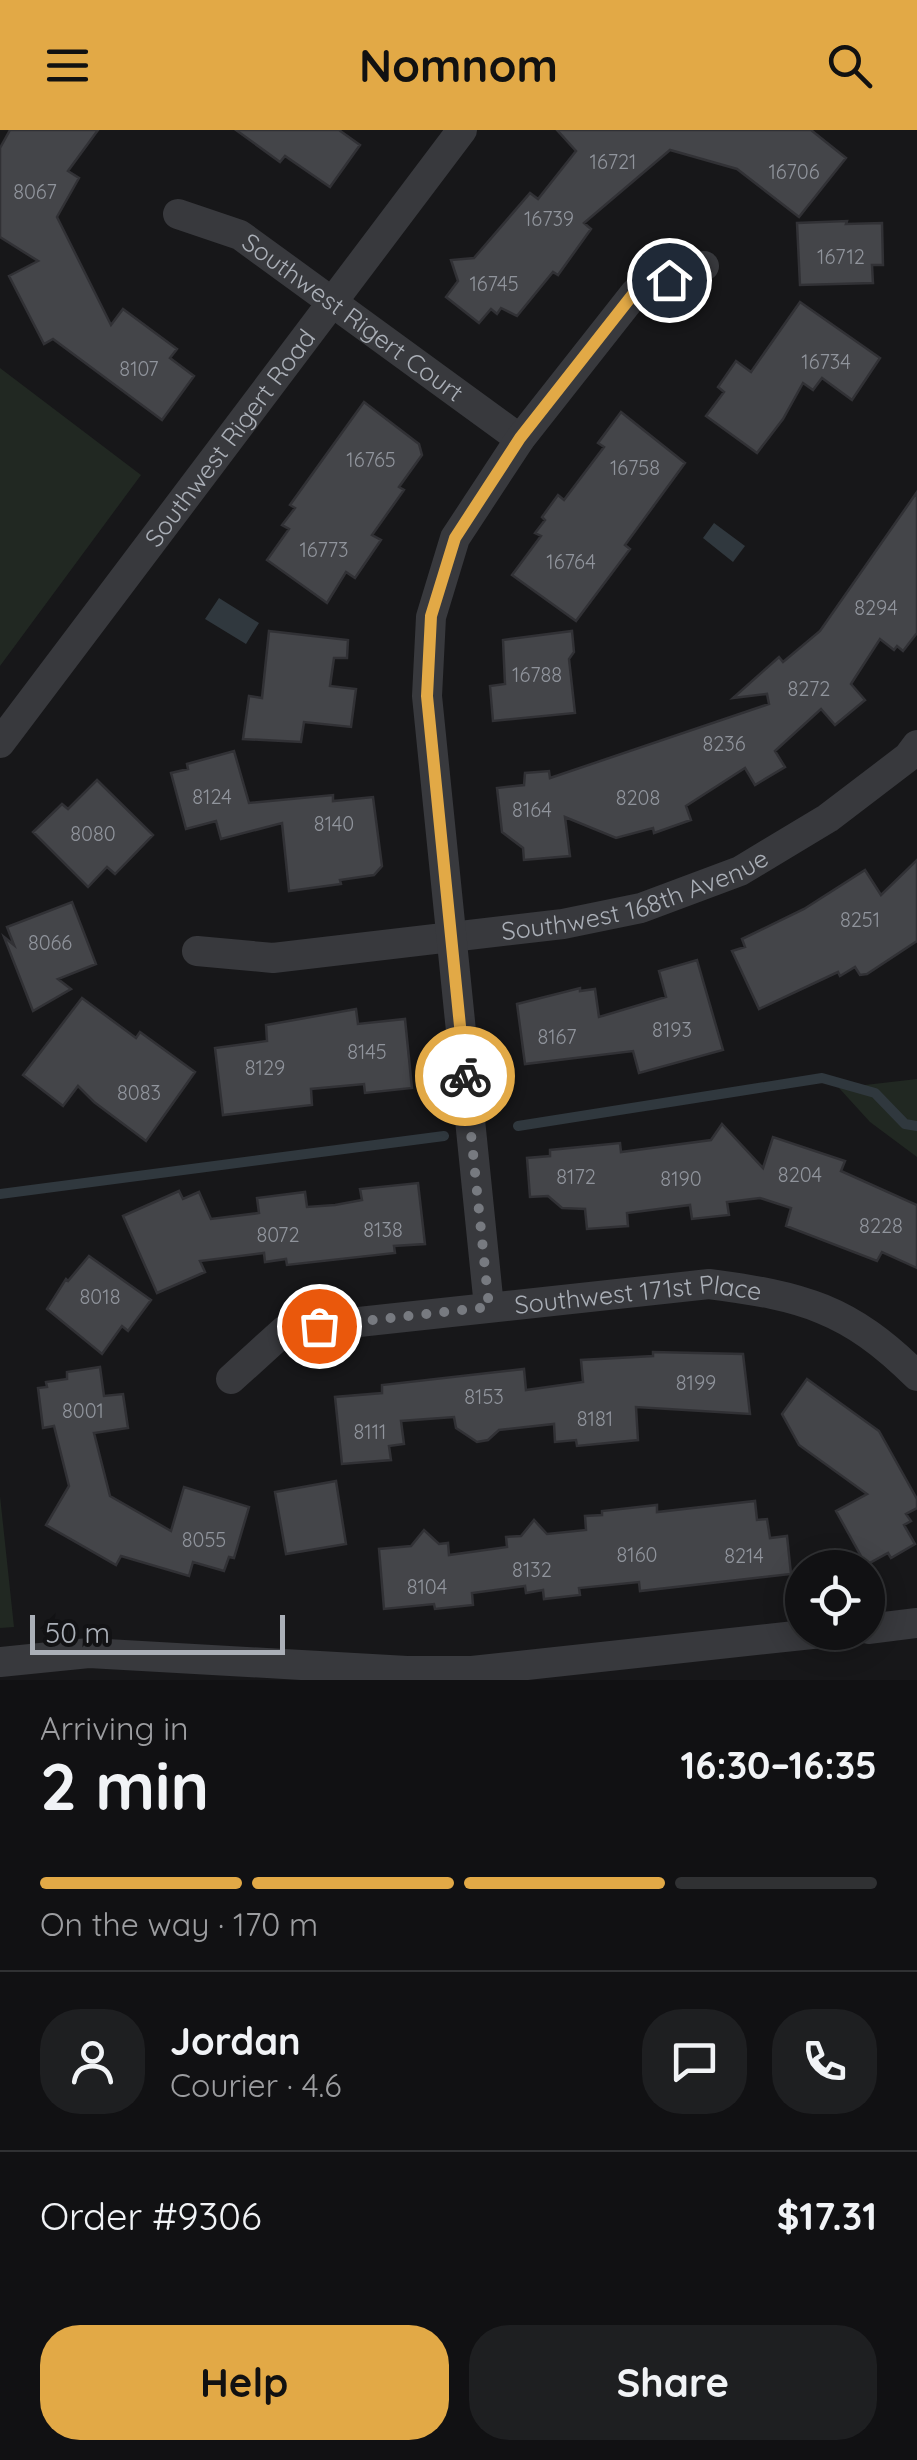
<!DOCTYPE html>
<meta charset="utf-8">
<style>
:root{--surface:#111113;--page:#1e1f21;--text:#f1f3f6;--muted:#9c9da0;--line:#303133;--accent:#e2a946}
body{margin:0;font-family:Quicksand,sans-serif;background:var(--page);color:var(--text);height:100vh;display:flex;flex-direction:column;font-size:38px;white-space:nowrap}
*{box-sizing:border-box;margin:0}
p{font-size:32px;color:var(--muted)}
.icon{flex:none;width:55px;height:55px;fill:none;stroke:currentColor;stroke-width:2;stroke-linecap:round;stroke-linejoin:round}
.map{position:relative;height:1550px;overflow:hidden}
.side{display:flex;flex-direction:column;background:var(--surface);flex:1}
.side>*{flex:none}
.fabs{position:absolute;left:785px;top:1420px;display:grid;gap:20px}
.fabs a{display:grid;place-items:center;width:100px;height:100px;border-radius:50%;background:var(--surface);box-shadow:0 5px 25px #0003,0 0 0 2px var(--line);font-size:50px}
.scale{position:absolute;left:30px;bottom:25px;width:255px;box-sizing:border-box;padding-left:10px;border:5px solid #aaafb7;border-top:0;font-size:28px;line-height:35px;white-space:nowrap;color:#aaafb7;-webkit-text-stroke:8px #121214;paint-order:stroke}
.pin{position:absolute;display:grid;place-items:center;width:85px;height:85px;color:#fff;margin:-42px;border:5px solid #fff;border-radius:50%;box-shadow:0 2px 10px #0007}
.courier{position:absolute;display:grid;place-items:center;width:100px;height:100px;margin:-50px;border:8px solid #e2a946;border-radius:50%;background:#fff;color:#222;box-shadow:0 2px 12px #0007}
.overview em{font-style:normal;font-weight:700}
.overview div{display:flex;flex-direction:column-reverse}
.overview{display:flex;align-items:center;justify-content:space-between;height:170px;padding:0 40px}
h1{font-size:65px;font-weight:700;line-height:75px}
.bar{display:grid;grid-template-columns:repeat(4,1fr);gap:15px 10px;align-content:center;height:120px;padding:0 40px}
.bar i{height:12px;border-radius:8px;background:var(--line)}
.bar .current{background:var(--accent)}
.bar p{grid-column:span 4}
.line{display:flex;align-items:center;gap:25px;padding:0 40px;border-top:2px solid var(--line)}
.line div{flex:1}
.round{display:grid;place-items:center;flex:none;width:105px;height:105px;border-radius:40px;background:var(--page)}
.cta{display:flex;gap:20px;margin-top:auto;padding:20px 40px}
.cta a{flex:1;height:115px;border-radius:40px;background:var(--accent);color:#111;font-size:40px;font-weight:700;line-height:115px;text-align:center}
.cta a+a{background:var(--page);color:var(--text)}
header{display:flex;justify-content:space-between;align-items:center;height:130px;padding:0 40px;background:var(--accent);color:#111;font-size:45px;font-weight:700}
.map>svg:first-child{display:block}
.green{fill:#212822}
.water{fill:#30383e}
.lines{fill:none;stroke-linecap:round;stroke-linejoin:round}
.stream{stroke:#30383e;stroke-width:10}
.building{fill:#444549;stroke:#313135;stroke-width:2.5}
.street{stroke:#38393d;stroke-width:30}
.done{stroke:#777a80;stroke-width:10;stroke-dasharray:0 18}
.route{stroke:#e2a946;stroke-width:12}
.labels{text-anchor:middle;stroke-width:9;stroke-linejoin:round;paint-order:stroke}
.number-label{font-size:20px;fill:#90949c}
.street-label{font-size:25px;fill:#aaafb7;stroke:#121214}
</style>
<header><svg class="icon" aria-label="menu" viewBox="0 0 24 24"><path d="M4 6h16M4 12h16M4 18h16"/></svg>Nomnom<svg class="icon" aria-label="search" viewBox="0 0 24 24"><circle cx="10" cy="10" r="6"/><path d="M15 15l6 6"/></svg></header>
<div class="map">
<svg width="917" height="1550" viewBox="0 0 917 1550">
<rect width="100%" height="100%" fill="#171719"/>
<path class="green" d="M0 238 141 345 0 536Z
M917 949V1027L870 992 839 958Z
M0 1366 14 1497 0 1498Z"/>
<path class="water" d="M714 393 745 416 733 432 703 408Z
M219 468 259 493 246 514 205 489Z"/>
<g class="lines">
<path class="stream" d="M518 996 822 948 875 963 905 994 917 996
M0 1064 444 1006"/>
</g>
<path class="building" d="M10 0H98L68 41 79 48 57 87 111 195 123 179 177 219 170 228 194 246 162 290 53 209 44 214 9 146 38 131 0 107V18Z
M236 0H339L360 15 330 57 285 26 280 32Z
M557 0H811L846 28 799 87 737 39 670 20 584 93 591 99 558 145 553 142 517 186 501 178 497 184 491 179 479 193 446 167 458 151 451 130 474 128 530 63 538 69 576 21Z
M847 91 846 94 882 93 883 135H872L873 153 800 155 797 93Z
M800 172 880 228 852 270 822 248 813 260 803 253 783 289 757 323 706 286 724 262 718 257 736 231 751 242Z
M364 272 419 314 422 325 399 357 404 360 372 405 381 410 355 448 346 442 327 473 267 430 289 399 282 395 295 378 290 375Z
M621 282 685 333 625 415 630 419 576 491 512 445 541 406 535 403 545 390 542 387 558 365 564 370 604 317 598 313Z
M917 362V503L903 521 897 516 894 520 880 509 851 554 865 570 835 595 821 579 775 621 785 637 755 655 745 638 686 676 691 690 654 703 653 698 616 708 565 687 570 726 524 730 523 718 502 702 497 658 524 655 525 643 549 641 550 648 769 574 767 564 733 568 779 527 783 532 820 501Z
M269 501 348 510 347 528H334L330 556 356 559 351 597 304 592 301 612 243 609 249 566 262 568Z
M572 501 574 522 569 529 575 583 493 591 490 556 505 554 503 510Z
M234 621 249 673 333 665V671L373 667 382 736 374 745 340 750 341 754 289 761 282 693 221 709 216 691 186 699 171 643 188 639 187 634Z
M97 650 153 705 115 744 107 737 88 757 33 702 62 674 68 679Z
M917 730V811L867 844 860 845 855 837 840 846 838 842 759 879 732 821 745 817 742 809 804 779 865 740 881 765Z
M72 772 96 834 58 849 71 859 33 881 4 807 14 815 7 797Z
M697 830 723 920 639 943 633 921 525 934 517 874 580 858V861L595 859 599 887 666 867 659 841Z
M82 868 136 908 140 902 195 942 146 1011 94 972 78 956 63 976 23 945Z
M356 879 358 894 405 889 412 958 365 963 364 954 311 959 312 975 223 985 215 918 267 911 266 895Z
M722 994 763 1038 773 1007 845 1031 841 1041 917 1075V1138L882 1122 877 1131 786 1096 791 1078 760 1068 727 1072 729 1085 692 1089 690 1075 627 1083 628 1096 587 1099 585 1079 562 1078 548 1066 530 1067 527 1028 550 1026V1020L620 1013 621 1022 711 1010Z
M418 1053 425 1114 394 1116 395 1123 287 1135 286 1129 265 1132 264 1123 200 1131 205 1142 157 1163 123 1086 179 1061 183 1069 199 1062 211 1089 259 1083 257 1068 305 1062 307 1077 335 1075 362 1070 360 1059Z
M89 1126 151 1170 128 1201 122 1196 102 1224 47 1179 66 1149 68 1151Z
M653 1222 743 1224 750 1284 636 1277 638 1310 577 1316 576 1310 555 1312 554 1294 499 1300 488 1310 477 1312 456 1298 454 1287 401 1291 404 1314 389 1316 391 1330 342 1334 335 1267 382 1263V1255L524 1239 526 1260 583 1252 581 1230 653 1226Z
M100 1237 104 1266 123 1264 128 1298 94 1303 110 1366 171 1401 184 1357 249 1377 234 1428 229 1427 224 1441 193 1432 189 1446 121 1426 116 1435 46 1395 69 1356 54 1296 43 1298 38 1258 47 1257 46 1252 67 1249V1242Z
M807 1249 879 1301 917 1369V1378L906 1384 911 1391 904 1395 915 1414 891 1428 888 1423 866 1435 836 1381 867 1364 799 1315 782 1284Z
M336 1351 346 1414 286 1424 275 1362Z
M755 1371 757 1390 767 1389 770 1408 787 1406 791 1444 640 1461 639 1452 579 1458 580 1465 544 1469 543 1460 526 1463 525 1456 472 1463 473 1475 435 1479 434 1474 384 1479 379 1419 411 1416 424 1400 439 1414 448 1413 449 1425 507 1417 506 1407 521 1406 534 1390 547 1404 586 1400 585 1386 602 1385V1381L657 1375V1382Z"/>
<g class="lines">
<g class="street">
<path id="s1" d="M178 84 240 105 520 309"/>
<path id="s2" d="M0 613 462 0"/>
<path id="s3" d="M197 821 273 828 563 794 641 778 740 741 828 688 908 627 917 615"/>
<path d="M489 1177 427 566 431 487 455 408 520 309 635 163 704 136"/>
<path id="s4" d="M231 1249 285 1200 709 1154C802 1166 849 1178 917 1246"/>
<path d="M868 1499 917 1493"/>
<path d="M0 1532 89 1523 407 1541H472L831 1502"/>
</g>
</g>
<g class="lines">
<path class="done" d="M319 1196 489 1177 465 946"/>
<path class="route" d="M465 946 427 566 431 486 455 408 520 308 634 163 669 150"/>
</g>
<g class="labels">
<g class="number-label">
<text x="613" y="39">16721</text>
<text x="794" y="49">16706</text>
<text x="35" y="69">8067</text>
<text x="549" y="96">16739</text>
<text x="841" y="134">16712</text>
<text x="494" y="161">16745</text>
<text x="826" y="239">16734</text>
<text x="139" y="246">8107</text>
<text x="371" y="337">16765</text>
<text x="635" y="345">16758</text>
<text x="324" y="427">16773</text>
<text x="571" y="439">16764</text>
<text x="876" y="485">8294</text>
<text x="537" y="552">16788</text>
<text x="809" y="566">8272</text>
<text x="724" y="621">8236</text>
<text x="212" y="674">8124</text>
<text x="638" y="675">8208</text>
<text x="532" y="687">8164</text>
<text x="334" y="701">8140</text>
<text x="93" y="711">8080</text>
<text x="860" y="797">8251</text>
<text x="50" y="820">8066</text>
<text x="672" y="907">8193</text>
<text x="557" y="914">8167</text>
<text x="367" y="929">8145</text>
<text x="265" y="945">8129</text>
<text x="139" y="970">8083</text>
<text x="800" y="1052">8204</text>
<text x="576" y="1054">8172</text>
<text x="681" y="1056">8190</text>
<text x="881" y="1103">8228</text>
<text x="383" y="1107">8138</text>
<text x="278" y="1112">8072</text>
<text x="100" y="1174">8018</text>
<text x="696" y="1260">8199</text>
<text x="484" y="1274">8153</text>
<text x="83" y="1288">8001</text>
<text x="595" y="1296">8181</text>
<text x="370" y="1309">8111</text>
<text x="204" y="1417">8055</text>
<text x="637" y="1432">8160</text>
<text x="744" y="1433">8214</text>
<text x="532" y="1447">8132</text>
<text x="427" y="1464">8104</text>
</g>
<g class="street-label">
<text dy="9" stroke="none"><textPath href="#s1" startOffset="205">Southwest Rigert Court</textPath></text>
<text dy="9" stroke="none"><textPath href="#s2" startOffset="382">Southwest Rigert Road</textPath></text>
<text dy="9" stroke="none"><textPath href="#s3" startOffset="445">Southwest 168th Avenue</textPath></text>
<text dy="9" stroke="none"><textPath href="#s4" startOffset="428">Southwest 171st Place</textPath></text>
</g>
</g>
</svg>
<div class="fabs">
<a><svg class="icon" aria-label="locate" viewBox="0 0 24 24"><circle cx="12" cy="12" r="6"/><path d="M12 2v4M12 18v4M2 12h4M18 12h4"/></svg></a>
</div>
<div class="scale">50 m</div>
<div class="pin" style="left:319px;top:1196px;background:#ea580c"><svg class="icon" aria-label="bag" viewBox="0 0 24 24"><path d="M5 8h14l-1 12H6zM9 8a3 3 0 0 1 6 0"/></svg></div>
<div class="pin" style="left:669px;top:150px;background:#1f2937"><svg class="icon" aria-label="home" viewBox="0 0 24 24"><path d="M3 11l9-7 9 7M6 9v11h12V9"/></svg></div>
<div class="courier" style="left:465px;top:946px"><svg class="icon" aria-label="bike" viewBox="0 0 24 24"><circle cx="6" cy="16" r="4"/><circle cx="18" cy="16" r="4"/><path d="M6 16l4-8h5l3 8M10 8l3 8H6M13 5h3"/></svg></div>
</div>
<section class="side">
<div class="overview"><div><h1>2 min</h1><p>Arriving in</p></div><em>16:30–16:35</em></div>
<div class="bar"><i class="current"></i><i class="current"></i><i class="current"></i><i></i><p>On the way · 170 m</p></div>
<div class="line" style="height:180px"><a class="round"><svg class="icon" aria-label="person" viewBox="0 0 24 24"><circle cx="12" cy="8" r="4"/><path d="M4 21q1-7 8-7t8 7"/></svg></a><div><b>Jordan</b><p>Courier · 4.6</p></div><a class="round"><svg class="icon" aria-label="chat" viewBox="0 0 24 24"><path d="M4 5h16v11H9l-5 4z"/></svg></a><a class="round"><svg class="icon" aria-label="phone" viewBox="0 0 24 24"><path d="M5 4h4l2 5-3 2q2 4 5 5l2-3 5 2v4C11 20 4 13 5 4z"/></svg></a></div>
<div class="line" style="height:130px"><div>Order #9306</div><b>$17.31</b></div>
<div class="cta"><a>Help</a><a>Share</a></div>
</section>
